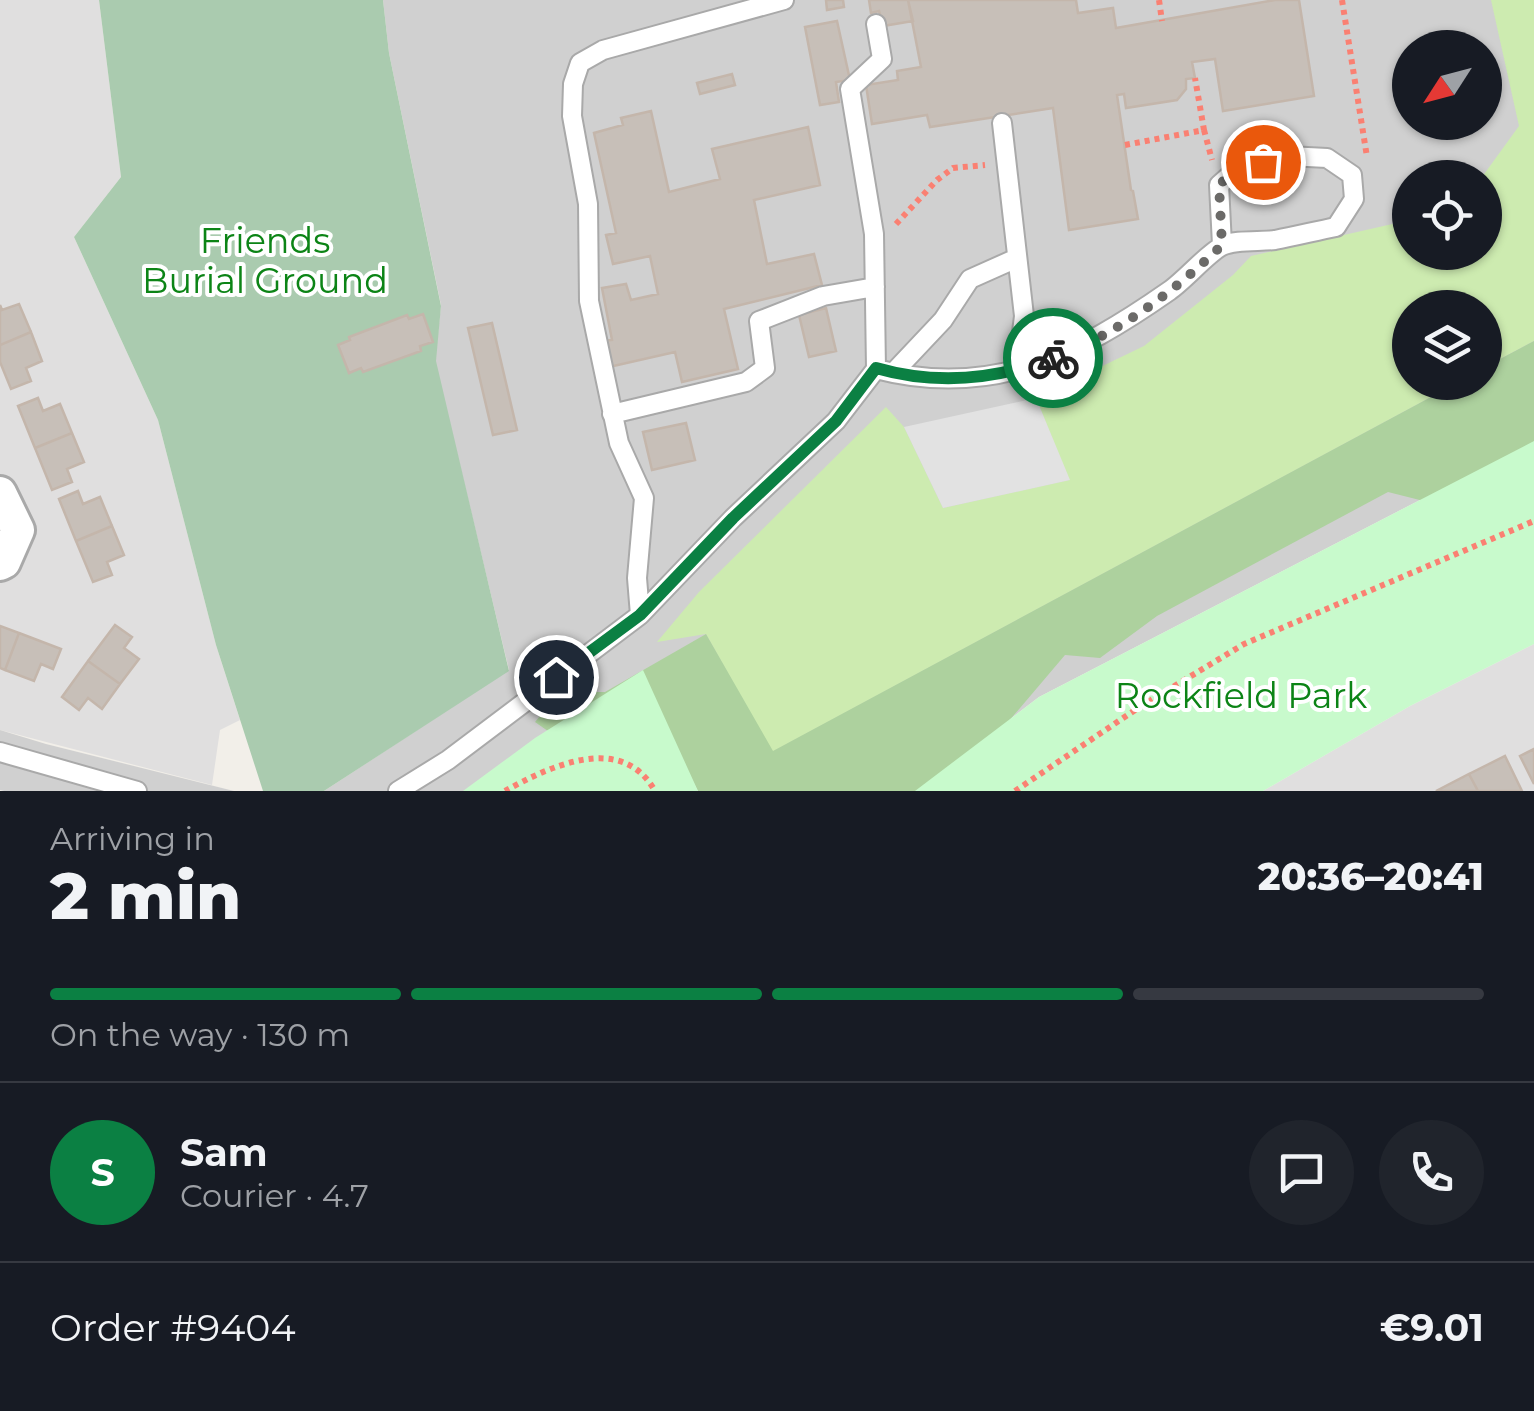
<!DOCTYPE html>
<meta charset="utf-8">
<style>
:root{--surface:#171b24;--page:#20242c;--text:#f1f3f6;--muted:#9ea1a6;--line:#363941;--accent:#0b8043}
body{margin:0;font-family:Montserrat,sans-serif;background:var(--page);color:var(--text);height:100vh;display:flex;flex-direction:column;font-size:38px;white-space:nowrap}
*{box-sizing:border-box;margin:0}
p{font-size:32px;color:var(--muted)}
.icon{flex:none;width:55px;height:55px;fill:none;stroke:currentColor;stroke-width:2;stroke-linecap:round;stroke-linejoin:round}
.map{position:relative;height:791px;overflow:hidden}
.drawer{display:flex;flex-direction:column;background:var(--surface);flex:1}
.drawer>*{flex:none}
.needle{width:65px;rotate:234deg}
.buttons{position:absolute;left:1392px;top:30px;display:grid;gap:20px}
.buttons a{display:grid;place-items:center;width:110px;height:110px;border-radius:50%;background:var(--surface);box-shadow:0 2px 8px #0004;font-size:50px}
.pin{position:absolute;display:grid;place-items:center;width:85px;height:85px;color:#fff;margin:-42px;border:5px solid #fff;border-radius:50%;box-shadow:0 2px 10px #0007}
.courier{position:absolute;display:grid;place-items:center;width:100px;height:100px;margin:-50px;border:8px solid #0b8043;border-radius:50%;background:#fff;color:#222;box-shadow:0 2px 12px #0007}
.headline em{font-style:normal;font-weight:800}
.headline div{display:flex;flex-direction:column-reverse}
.headline{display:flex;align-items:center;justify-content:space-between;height:170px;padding:0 50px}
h1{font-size:65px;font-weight:800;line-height:75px}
.bar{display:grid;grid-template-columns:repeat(4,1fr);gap:15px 10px;align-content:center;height:120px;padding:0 50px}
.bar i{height:12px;border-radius:8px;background:var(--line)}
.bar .on{background:var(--accent)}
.bar p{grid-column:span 4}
.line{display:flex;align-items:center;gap:25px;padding:0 50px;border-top:2px solid var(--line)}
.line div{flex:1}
.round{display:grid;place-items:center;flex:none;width:105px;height:105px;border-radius:52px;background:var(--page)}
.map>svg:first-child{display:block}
.residential{fill:#e0dfdf}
.religious{fill:#d0d0d0;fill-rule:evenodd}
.grass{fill:#cdebb0}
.forest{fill:#add19e}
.cemetery{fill:#aacbaf}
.park{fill:#c8facc}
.parking{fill:#e2e2e2}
.building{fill:#c7bfb8;stroke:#c4b6ab;stroke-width:2.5}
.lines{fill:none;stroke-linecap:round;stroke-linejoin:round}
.lane-casing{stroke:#a9a9a9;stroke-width:22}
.street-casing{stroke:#a9a9a9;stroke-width:38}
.path{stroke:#fa8072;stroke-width:6;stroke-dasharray:5 5;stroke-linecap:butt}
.lane{stroke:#fff;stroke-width:18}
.street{stroke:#fff;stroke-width:32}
.done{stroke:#6b6a68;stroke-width:10;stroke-dasharray:0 18}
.route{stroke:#0b8043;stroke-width:12}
.labels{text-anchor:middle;stroke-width:8;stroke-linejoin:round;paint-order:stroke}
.park-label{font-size:35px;fill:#0c8416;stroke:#fff}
</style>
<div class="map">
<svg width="1534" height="791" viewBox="0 0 1534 791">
<rect width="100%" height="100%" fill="#f2efe9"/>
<path class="residential" d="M0 0H99L121 177 74 237 158 420 216 645 240 720 220 730 212 785 0 730Z
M1534 644V791H1263L1410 706Z"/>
<path class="religious" d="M383 0H1534V441L1039 697 915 791H698L675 746 464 791H324L509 670 435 361 441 305 389 53ZM1410 48H1485V122H1410ZM1410 178H1485V252H1410ZM1410 308H1485V382H1410Z
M0 730 46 744 234 791H4L0 790Z"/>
<path class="grass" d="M1491 0H1534V341L1485 367V308H1410V382L1457 383 772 752 706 634 657 642 699 592 886 407 904 427 943 508 1069 480 1036 398 1144 346 1233 275 1251 256 1410 220V252H1485V178L1482 177 1519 126Z"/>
<path class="forest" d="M1534 341V492L1487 517 1388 492 1157 616 1100 658 1065 655 963 775 938 791H698L675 746 565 743 535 722 560 692H605L706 634 773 751 1457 383 1485 382V367Z"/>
<path class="cemetery" d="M99 0H383L389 53 441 306 436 361 509 671 324 791H263L216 645 158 420 74 237 121 177Z"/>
<path class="park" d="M1534 441V644L1410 706 1263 791H915L1039 697Z
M643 670 698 791H463L535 738Z"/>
<path class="parking" d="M1036 398 1070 480 943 508 904 427Z"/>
<path class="building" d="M826 0H843L844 7 827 10Z
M869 0H908L913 21 883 26 879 11 871 13Z
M908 0H1076L1078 13 1113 8 1116 28 1275 0H1299L1314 96 1223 111 1215 59 1192 62 1195 78 1186 79V89L1177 100 1126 108 1124 94 1117 95 1131 190 1133 191 1138 219 1069 230 1053 108 930 127 927 115 872 124 866 85 898 80 897 71 921 67Z
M837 21 850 80 836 82 839 102 820 105 805 27Z
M732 74 735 85 700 94 697 83Z
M651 111 669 192 720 179 712 149 808 127 820 185 754 200 767 264 814 254 822 285 724 309 738 369 682 382 675 352 609 367 603 341 612 340 602 288 626 284 631 300 658 294 650 256 613 264 606 235 616 233 594 133 623 125 621 118Z
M19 304 31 332 0 345V305L2 310Z
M826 308 836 351 809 357 799 315Z
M423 314 433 342 420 346 421 351 363 372 361 368 349 373 338 345 350 340 349 337 407 315 409 319Z
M492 323 517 430 493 435 468 328Z
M31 332 42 361 26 368 31 381 11 389 0 362V345Z
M38 398 43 411 60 404 72 433 35 448 18 406Z
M686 423 695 460 652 470 643 432Z
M72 433 84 462 67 469 72 482 52 490 35 448Z
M78 491 83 504 100 497 112 526 76 541 59 499Z
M112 526 124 555 107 562 112 575 93 582 76 541Z
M115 625 132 637 124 648 139 659 120 684 88 661Z
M0 626 19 633 5 670 0 668Z
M19 633 61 649 53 669 41 664 34 681 5 670Z
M88 661 120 684 102 709 88 698 79 710 62 697Z
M1534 749V784L1520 756Z
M1505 756 1522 791H1478L1469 774Z
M1469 774 1478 791H1436Z"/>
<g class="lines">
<g class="lane-casing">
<path id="lane" d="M1002 123 1024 316 1017 372
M876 369C991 399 1076 356 1169 291 1185 280 1208 253 1222 246 1236 239 1260 242 1275 240 1296 236 1316 231 1336 227L1354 199 1352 175 1327 158 1288 156 1237 169 1219 185 1222 245
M893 373 943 320 970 279 1017 258
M612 414 746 382 765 368 759 321 823 296 875 287
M640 615 637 578 644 498 619 443 589 301 588 204 572 116 573 84 580 63 603 50 784 0
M0 752 137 791
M398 791 448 760 640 615 733 518 836 421 876 369 874 234 850 89 882 59 876 24"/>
</g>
<g class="street-casing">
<path id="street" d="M0 493 18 530 4 562 0 564"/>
</g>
<path class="path" d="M1159 0 1162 21
M1342 0 1367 157
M1204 130 1212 160
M1125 145 1204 130 1195 78
M896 224 937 180 953 168 985 165
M505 791C550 766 622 732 655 791
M1015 791 1138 708 1244 644 1534 521"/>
<use href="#lane" class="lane"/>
<use href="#street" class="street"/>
</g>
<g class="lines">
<path class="done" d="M1053 358C1116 335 1174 292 1222 245L1219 185 1237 169 1263 162"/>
<path class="route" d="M556 677 640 615 733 518 836 421 876 368C935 385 995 380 1053 358"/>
</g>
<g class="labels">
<g class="park-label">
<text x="265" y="253">Friends<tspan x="265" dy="40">Burial Ground</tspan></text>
<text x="1241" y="708">Rockfield Park</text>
</g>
</g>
</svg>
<div class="buttons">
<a><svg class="needle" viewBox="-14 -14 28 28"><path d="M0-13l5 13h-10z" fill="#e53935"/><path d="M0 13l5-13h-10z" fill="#9ea1a6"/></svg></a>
<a><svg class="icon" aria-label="locate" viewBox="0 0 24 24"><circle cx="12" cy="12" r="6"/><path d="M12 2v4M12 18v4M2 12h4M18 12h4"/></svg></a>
<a><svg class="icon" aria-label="layers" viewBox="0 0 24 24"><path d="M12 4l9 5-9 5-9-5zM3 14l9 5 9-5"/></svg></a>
</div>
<div class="pin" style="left:1263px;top:162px;background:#ea580c"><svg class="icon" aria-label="bag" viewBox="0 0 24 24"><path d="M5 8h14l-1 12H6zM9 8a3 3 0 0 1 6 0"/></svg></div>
<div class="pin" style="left:556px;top:677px;background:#1f2937"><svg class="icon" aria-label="home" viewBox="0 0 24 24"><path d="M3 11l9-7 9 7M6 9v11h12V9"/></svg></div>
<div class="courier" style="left:1053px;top:358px"><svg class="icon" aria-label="bike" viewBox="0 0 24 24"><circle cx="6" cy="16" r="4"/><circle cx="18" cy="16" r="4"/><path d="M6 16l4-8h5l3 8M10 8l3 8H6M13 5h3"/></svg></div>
</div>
<section class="drawer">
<div class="headline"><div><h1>2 min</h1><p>Arriving in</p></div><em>20:36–20:41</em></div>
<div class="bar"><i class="on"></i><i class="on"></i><i class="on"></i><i></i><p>On the way · 130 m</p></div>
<div class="line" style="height:180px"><b class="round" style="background:var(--accent);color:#fff">S</b><div><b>Sam</b><p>Courier · 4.7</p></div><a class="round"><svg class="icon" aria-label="chat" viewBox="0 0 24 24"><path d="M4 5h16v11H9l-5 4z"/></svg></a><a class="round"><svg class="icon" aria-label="phone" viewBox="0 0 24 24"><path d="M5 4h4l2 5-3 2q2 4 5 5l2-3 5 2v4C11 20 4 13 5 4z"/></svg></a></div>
<div class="line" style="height:130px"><div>Order #9404</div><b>€9.01</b></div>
</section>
